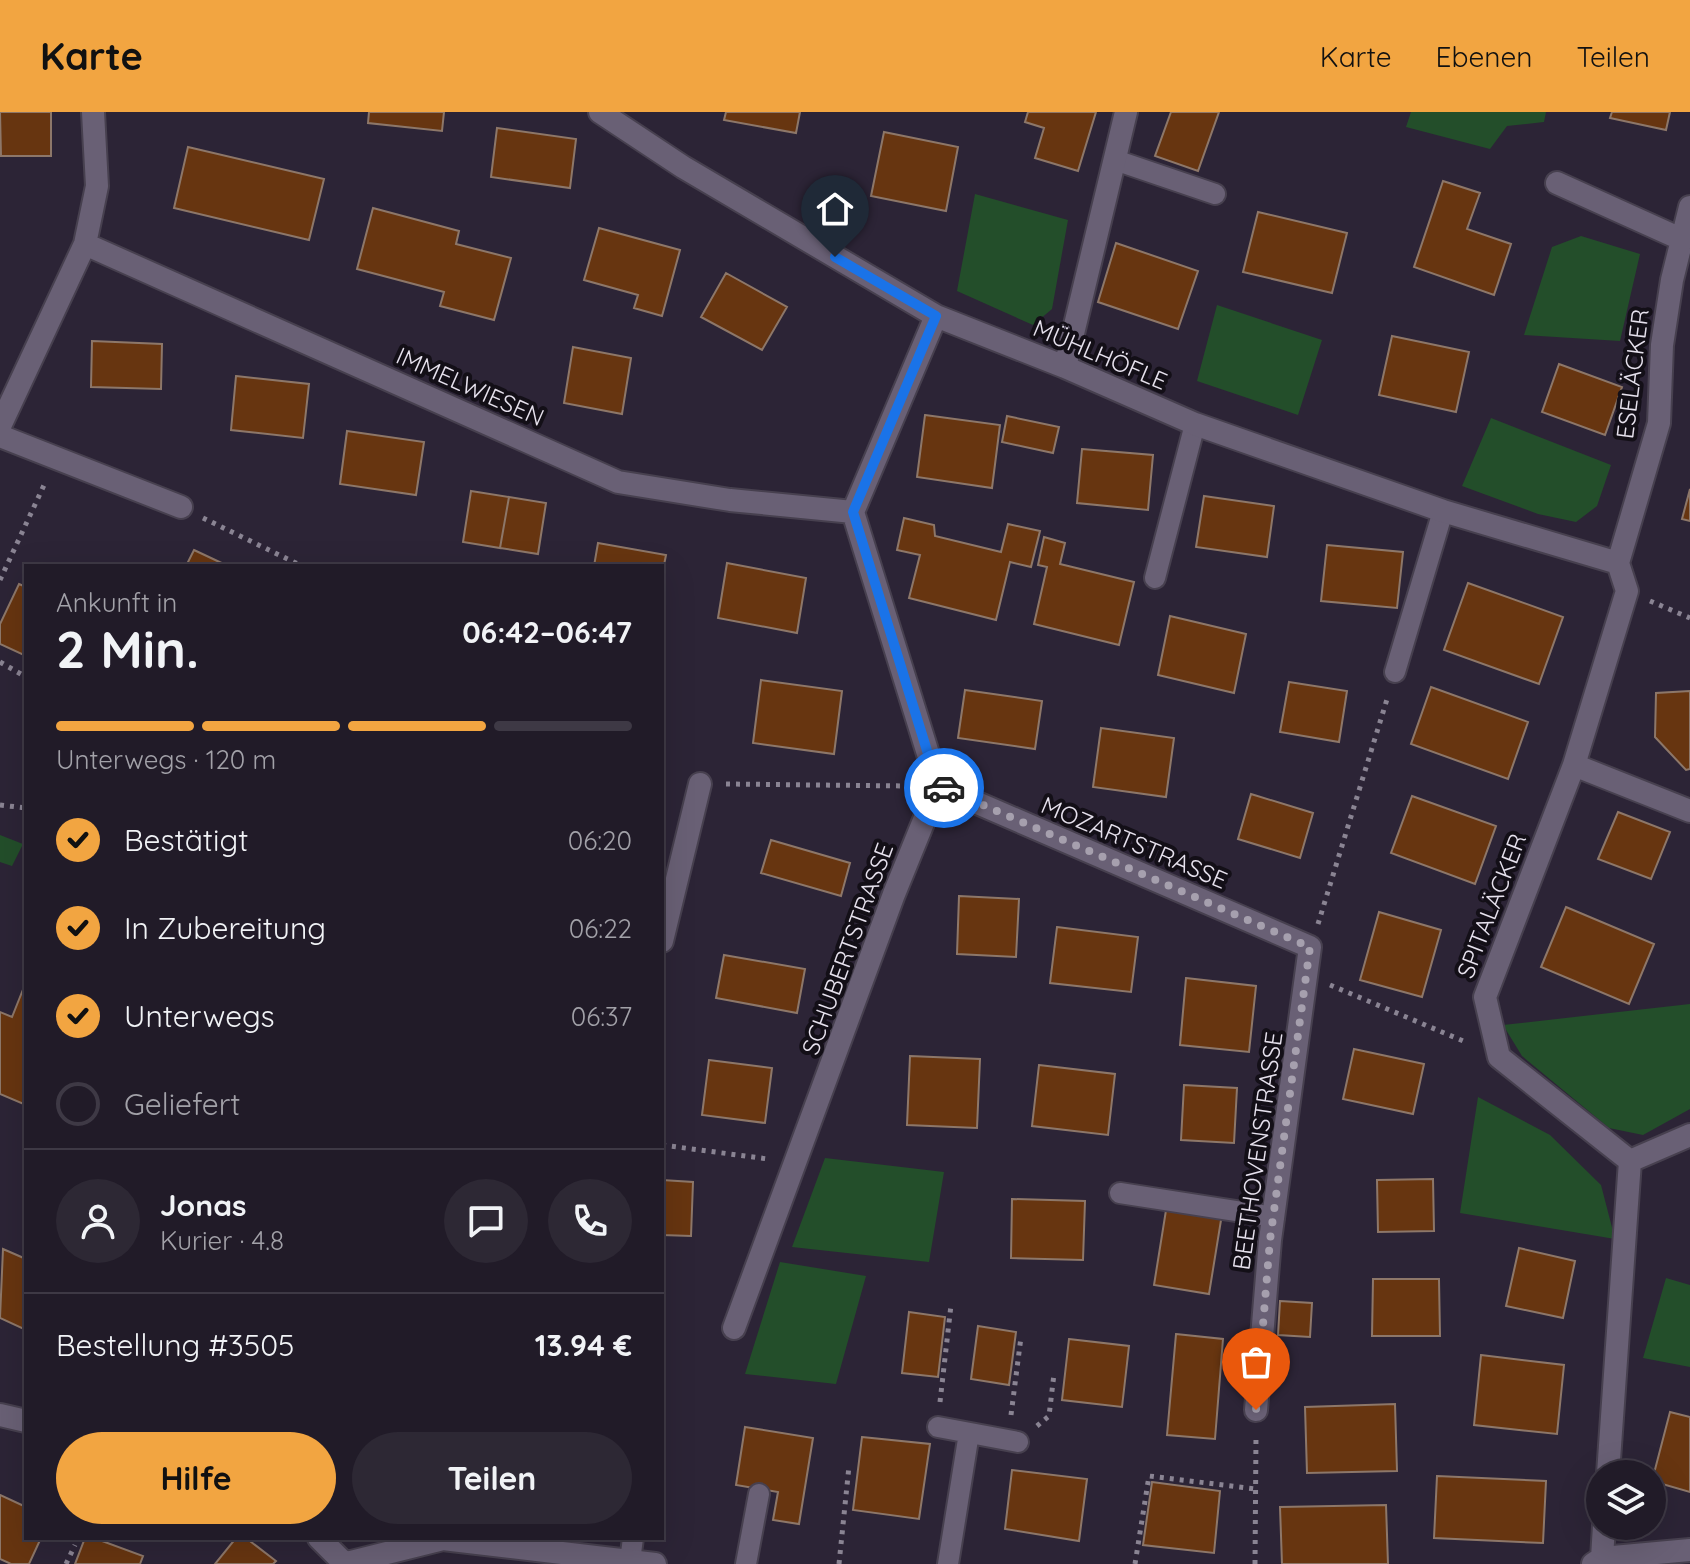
<!DOCTYPE html>
<html lang="de">
<meta charset="utf-8">
<style>
:root{--surface:#211b28;--page:#2d2834;--text:#f1f3f6;--muted:#a2a1a8;--line:#3e3945;--accent:#f2a541}
body{margin:0;font-family:Quicksand,sans-serif;background:var(--page);color:var(--text);height:100vh;display:flex;flex-direction:column;font-size:30px;white-space:nowrap}
*{box-sizing:border-box;margin:0}
p{font-size:26px;color:var(--muted)}
.icon{flex:none;width:44px;height:44px;fill:none;stroke:currentColor;stroke-width:2;stroke-linecap:round;stroke-linejoin:round}
.map{position:relative;flex:1;overflow:hidden}
.side{position:absolute;left:24px;top:452px;width:640px;height:976px;display:flex;flex-direction:column;background:var(--surface);border-radius:0px;box-shadow:0 8px 32px #0002,0 0 0 2px var(--line)}
.side>*{flex:none}
.fabs{position:absolute;left:1586px;top:1348px;display:grid;gap:16px}
.fabs a{display:grid;place-items:center;width:80px;height:80px;border-radius:50%;background:var(--surface);box-shadow:0 8px 32px #0002,0 0 0 2px var(--line);font-size:40px}
.pin{position:absolute;display:grid;place-items:center;width:68px;height:68px;color:#fff;margin:-82px -34px;border-radius:50% 50% 50% 0;rotate:-45deg;box-shadow:0 0 8px #0007}
.pin .icon{rotate:45deg}
.courier{position:absolute;display:grid;place-items:center;width:80px;height:80px;margin:-40px;border:6px solid #1a73e8;border-radius:50%;background:#fff;color:#222;box-shadow:0 2px 10px #0007}
.head em{font-style:normal;font-weight:800}
.head div{display:flex;flex-direction:column-reverse}
.head{display:flex;align-items:center;justify-content:space-between;height:136px;padding:0 32px}
h1{font-size:52px;font-weight:800;line-height:60px}
.bar{display:grid;grid-template-columns:repeat(4,1fr);gap:12px 8px;align-content:center;height:96px;padding:0 32px}
.bar i{height:10px;border-radius:6px;background:var(--line)}
.bar .current{background:var(--accent)}
.bar p{grid-column:span 4}
.line{display:flex;align-items:center;gap:20px;padding:0 32px;border-top:2px solid var(--line)}
.line div{flex:1}
.round{display:grid;place-items:center;flex:none;width:84px;height:84px;border-radius:42px;background:var(--page)}
ol{padding:0 32px;list-style:none}
li{display:flex;align-items:center;gap:24px;height:88px}
li p{margin-inline-start:auto}
li .icon{padding:8px;border-radius:50%;background:var(--accent);color:#111;stroke-width:4}
li:last-child{color:var(--muted)}
li i{width:44px;height:44px;border:4px solid var(--line);border-radius:50%}
.action{display:flex;gap:16px;margin-top:auto;padding:16px 32px}
.action a{flex:1;height:92px;border-radius:48px;background:var(--accent);color:#111;font-size:32px;font-weight:800;line-height:92px;text-align:center}
.action a+a{background:var(--page);color:var(--text)}
header{display:flex;align-items:center;gap:48px;box-sizing:border-box;height:112px;padding:0 40px;background:var(--accent);color:#111}
header strong{font-size:38px}
nav{display:flex;gap:44px;margin-inline-start:auto;font-size:28px}
.map>svg:first-child{display:block}
.green{fill:#234e2a}
.building{fill:#673510;stroke:#8d7769;stroke-width:2}
.lines{fill:none;stroke-linecap:round;stroke-linejoin:round}
.service-casing{stroke:#47404f;stroke-width:24}
.minor-casing{stroke:#47404f;stroke-width:26}
.path{stroke:#8a8493;stroke-width:5;stroke-dasharray:4 6;stroke-linecap:butt}
.service{stroke:#696075;stroke-width:20}
.minor{stroke:#696075;stroke-width:22}
.done{stroke:#a6a0ae;stroke-width:8;stroke-dasharray:0 14.4}
.route{stroke:#1a73e8;stroke-width:10}
.labels{text-anchor:middle;stroke-width:8;stroke-linejoin:round;paint-order:stroke}
.street-label{font-size:24px;fill:#e7e2ee;stroke:#130f17}
</style>
<header>
<strong>Karte</strong>
<nav><a>Karte</a><a>Ebenen</a><a>Teilen</a></nav>
</header>
<div class="map">
<svg width="1690" height="1452" viewBox="0 0 1690 1452">
<rect width="100%" height="100%" fill="#2c2436"/>
<path class="green" d="M1411 0H1546L1544 10 1507 14 1490 37 1406 15Z
M975 82 1068 108 1052 197 1033 213 957 179Z
M1581 124 1640 142 1620 229 1524 223 1552 135Z
M1217 193 1322 228 1298 303 1197 269Z
M1491 306 1611 353 1597 394 1576 410 1538 402 1462 374Z
M0 723 23 732 12 754 0 750Z
M1690 892V997L1643 1023 1609 1016 1522 944 1503 913Z
M1478 985 1550 1023 1601 1073 1615 1127 1460 1101Z
M825 1046 944 1060 929 1150 792 1135Z
M780 1150 866 1164 836 1272 745 1262Z
M1666 1166 1690 1173V1255L1643 1246Z"/>
<path class="building" d="M0 0H51V44H1Z
M369 0H444L442 19 368 11Z
M726 0H800L796 21 724 8Z
M1028 0H1096L1078 59 1035 46 1044 16 1025 10Z
M1171 0H1219L1198 59 1155 44Z
M1612 0H1670L1666 18 1610 6Z
M497 16 576 27 570 76 491 65Z
M884 20 958 35 946 99 871 84Z
M188 35 324 67 309 128 174 96Z
M1443 69 1480 81 1467 117 1511 132 1494 183 1414 155Z
M373 96 459 119 456 132 511 146 494 208 440 194 444 180 357 157Z
M1258 100 1347 121 1332 181 1243 160Z
M599 116 680 138 662 204 634 196 638 183 584 168Z
M1116 131 1198 159 1178 217 1098 190Z
M726 161 787 195 762 238 701 205Z
M1392 224 1469 240 1456 300 1379 283Z
M92 229 162 232 161 277 91 275Z
M573 235 631 246 622 302 564 291Z
M1559 252 1622 275 1605 323 1542 300Z
M236 264 309 272 303 326 231 318Z
M925 303 1000 313 992 376 917 365Z
M1007 304 1059 315 1053 341 1002 330Z
M347 319 424 330 416 383 340 372Z
M1082 337 1153 343 1148 398 1077 391Z
M1690 377V409L1682 407Z
M471 379 509 385 500 436 463 430Z
M1204 384 1274 394 1267 445 1196 435Z
M509 385 546 391 538 442 500 436Z
M904 406 934 413 935 424 1001 440 1008 412 1040 419 1031 455 1010 450 996 508 909 486 920 443 897 438Z
M1044 425 1065 431 1060 452 1134 470 1119 533 1034 512 1047 455 1038 453Z
M598 431 666 443 662 463V454H594Z
M1327 433 1403 440 1397 496 1321 489Z
M194 438 228 454H186Z
M727 451 806 466 797 521 718 506Z
M1468 471 1563 505 1539 572 1444 538Z
M19 472 26 475V544L0 532V512Z
M1170 504 1246 522 1234 581 1158 563Z
M761 568 842 579 834 642 753 631Z
M1289 570 1347 579 1339 630 1280 620Z
M1431 575 1528 610 1508 667 1411 632Z
M965 578 1042 589 1035 637 958 626Z
M1690 579V657L1686 658 1655 625 1656 581Z
M1101 616 1174 626 1166 685 1093 675Z
M1251 682 1313 701 1300 746 1238 727Z
M1412 684 1496 714 1475 772 1391 741Z
M1618 700 1670 720 1651 767 1598 747Z
M771 728 850 751 841 784 761 761Z
M959 784 1019 787 1016 845 957 842Z
M1566 795 1654 832 1629 892 1541 855Z
M1379 800 1441 818 1422 885 1360 868Z
M1057 815 1138 825 1131 880 1050 871Z
M724 843 805 857 797 901 716 886Z
M1186 866 1256 874 1249 940 1180 933Z
M26 870V993L0 982V900L12 905Z
M1354 937 1424 952 1413 1002 1343 987Z
M910 944 980 947 977 1016 907 1013Z
M709 948 772 956 765 1011 702 1003Z
M1039 953 1115 962 1108 1023 1032 1014Z
M1184 973 1237 976 1234 1031 1181 1028Z
M1433 1067 1434 1119 1378 1120 1377 1068Z
M662 1068 693 1070 691 1124 662 1123Z
M1012 1087 1085 1089 1083 1148 1011 1146Z
M1167 1092 1222 1102 1209 1182 1154 1173Z
M1519 1136 1575 1149 1563 1206 1506 1194Z
M3 1137 26 1147V1218L0 1206Z
M1373 1167H1439L1440 1224H1372Z
M1280 1189 1312 1191 1310 1225 1278 1223Z
M909 1200 945 1205 938 1265 902 1261Z
M978 1214 1016 1220 1009 1273 971 1267Z
M1176 1222 1223 1227 1215 1327 1167 1323Z
M1069 1227 1129 1234 1122 1295 1062 1288Z
M1481 1243 1564 1253 1557 1322 1474 1313Z
M1395 1292 1397 1359 1307 1361 1305 1295Z
M1670 1300 1690 1305V1380L1652 1369Z
M745 1315 813 1326 799 1412 773 1408 778 1380 736 1373Z
M862 1325 930 1332 919 1407 853 1398Z
M1012 1358 1087 1367 1079 1429 1005 1417Z
M1437 1364 1546 1369 1543 1431 1434 1426Z
M1152 1370 1220 1379 1214 1441 1143 1433Z
M0 1383 26 1395V1426H41L29 1452H11L0 1447Z
M1386 1393 1388 1452H1282L1280 1395Z
M85 1426H94L143 1444 140 1452H75Z
M236 1426H246L276 1449 273 1452H215Z"/>
<g class="lines">
<g class="service-casing">
<path id="service" d="M1115 48 1215 82
M1155 466 1195 312
M1395 560 1443 399
M1120 1081 1274 1105
M938 1315 1018 1330
M630 1449 633 1426
M746 1452 759 1382
M948 1452 969 1321"/>
</g>
<g class="minor-casing">
<path id="minor" d="M600 0 683 55 936 204 1065 255 1195 312 1443 399 1618 451
M1557 71 1683 128
M85 132 618 370 730 388 853 400
M1065 255 1126 0
M0 314 85 132 97 74 93 0
M0 324 181 395
M1574 653 1690 699
M938 674 1310 835 1270 1128 1256 1298
M662 829 700 672
M1630 1049 1690 1023
M734 1216 894 782 938 674 853 400 936 204
M0 1303 26 1309
M1608 1362 1630 1049 1499 945 1485 885 1574 653 1627 479 1618 451 1659 311 1662 233 1672 168 1690 95
M319 1426 344 1451
M1602 1446 1690 1438
M343 1452 443 1427 655 1452
M1593 1452 1602 1446 1604 1414"/>
</g>
<path class="path" d="M203 406 302 454
M0 468 45 371
M1650 489 1690 506
M0 550 26 565
M726 672 908 674
M0 693 26 696
M1318 812 1388 584
M1330 873 1468 931
M662 1033 768 1047
M940 1290 951 1193
M1011 1303 1021 1225
M1037 1314 1049 1304 1054 1262
M66 1452 75 1433
M839 1452 849 1354
M1135 1452 1149 1364 1256 1377
M1255 1452 1256 1323"/>
<use href="#service" class="service"/>
<use href="#minor" class="minor"/>
</g>
<g class="lines">
<path class="done" d="M944 676 1310 835 1270 1128 1256 1298"/>
<path class="route" d="M835 145 936 204 853 400 938 674 944 676"/>
</g>
<g class="labels">
<g class="street-label">
<text transform="translate(1100 243) rotate(23)" y="8">MÜHLHÖFLE</text>
<text transform="translate(1633 262) rotate(-83)" y="8">ESELÄCKER</text>
<text transform="translate(470 275) rotate(24)" y="8">IMMELWIESEN</text>
<text transform="translate(1134 731) rotate(23)" y="8">MOZARTSTRASSE</text>
<text transform="translate(1492 794) rotate(-69)" y="8">SPITALÄCKER</text>
<text transform="translate(848 837) rotate(-70)" y="8">SCHUBERTSTRASSE</text>
<text transform="translate(1258 1039) rotate(-82)" y="8">BEETHOVENSTRASSE</text>
</g>
</g>
</svg>
<div class="fabs">
<a><svg class="icon" aria-label="layers" viewBox="0 0 24 24"><path d="M12 4l9 5-9 5-9-5zM3 14l9 5 9-5"/></svg></a>
</div>
<div class="pin" style="left:1256px;top:1298px;background:#ea580c"><svg class="icon" aria-label="bag" viewBox="0 0 24 24"><path d="M5 8h14l-1 12H6zM9 8a3 3 0 0 1 6 0"/></svg></div>
<div class="pin" style="left:835px;top:145px;background:#1f2937"><svg class="icon" aria-label="home" viewBox="0 0 24 24"><path d="M3 11l9-7 9 7M6 9v11h12V9"/></svg></div>
<div class="courier" style="left:944px;top:676px"><svg class="icon" aria-label="car" viewBox="0 0 24 24"><path d="M5 17H2v-5l4-1 3-4h7l3 4 3 1v5h-3M9 17h6M6 11h13"/><circle cx="7" cy="17" r="2"/><circle cx="17" cy="17" r="2"/></svg></div>
<section class="side">
<div class="head"><div><h1>2 Min.</h1><p>Ankunft in</p></div><em>06:42–06:47</em></div>
<div class="bar"><i class="current"></i><i class="current"></i><i class="current"></i><i></i><p>Unterwegs · 120 m</p></div>
<ol>
<li><svg class="icon" aria-label="check" viewBox="0 0 24 24"><path d="M5 12l5 5 9-10"/></svg>Bestätigt<p>06:20</p></li>
<li><svg class="icon" aria-label="check" viewBox="0 0 24 24"><path d="M5 12l5 5 9-10"/></svg>In Zubereitung<p>06:22</p></li>
<li><svg class="icon" aria-label="check" viewBox="0 0 24 24"><path d="M5 12l5 5 9-10"/></svg>Unterwegs<p>06:37</p></li>
<li><i></i>Geliefert</li>
</ol>
<div class="line" style="height:144px"><a class="round"><svg class="icon" aria-label="person" viewBox="0 0 24 24"><circle cx="12" cy="8" r="4"/><path d="M4 21q1-7 8-7t8 7"/></svg></a><div><b>Jonas</b><p>Kurier · 4.8</p></div><a class="round"><svg class="icon" aria-label="chat" viewBox="0 0 24 24"><path d="M4 5h16v11H9l-5 4z"/></svg></a><a class="round"><svg class="icon" aria-label="phone" viewBox="0 0 24 24"><path d="M5 4h4l2 5-3 2q2 4 5 5l2-3 5 2v4C11 20 4 13 5 4z"/></svg></a></div>
<div class="line" style="height:104px"><div>Bestellung #3505</div><b>13.94 €</b></div>
<div class="action"><a>Hilfe</a><a>Teilen</a></div>
</section>
</div>
